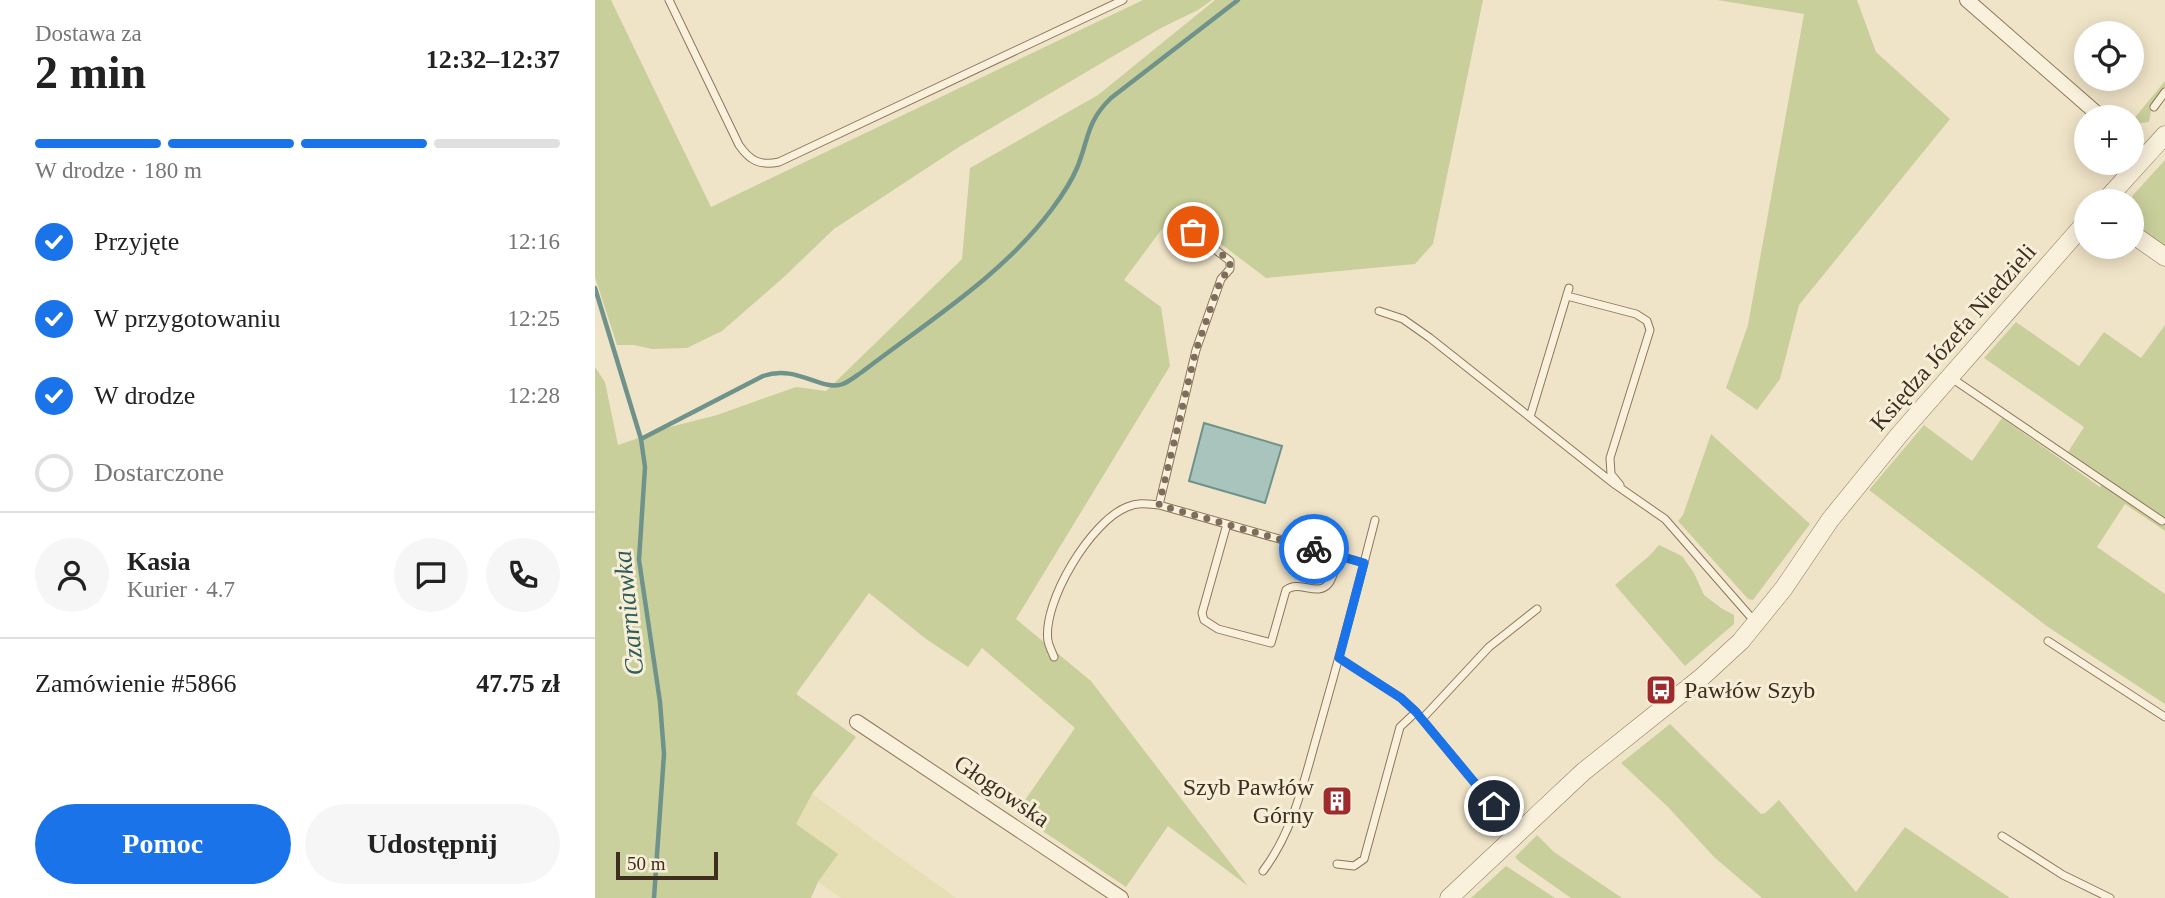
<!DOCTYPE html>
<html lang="pl">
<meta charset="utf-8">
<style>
:root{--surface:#fff;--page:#f6f6f6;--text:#222;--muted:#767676;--line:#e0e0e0;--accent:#1a73e8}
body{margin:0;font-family:Georgia,serif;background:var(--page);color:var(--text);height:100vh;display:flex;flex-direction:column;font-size:26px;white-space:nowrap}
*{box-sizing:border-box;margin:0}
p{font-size:23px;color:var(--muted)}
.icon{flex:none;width:38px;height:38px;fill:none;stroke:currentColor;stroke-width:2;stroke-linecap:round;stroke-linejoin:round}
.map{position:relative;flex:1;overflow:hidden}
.sheet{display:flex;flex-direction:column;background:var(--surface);width:595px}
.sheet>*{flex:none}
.buttons{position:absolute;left:1479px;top:21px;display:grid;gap:14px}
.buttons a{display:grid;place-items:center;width:70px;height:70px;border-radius:50%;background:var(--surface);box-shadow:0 4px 18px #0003;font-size:35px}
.scale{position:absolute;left:21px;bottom:18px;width:102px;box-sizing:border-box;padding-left:7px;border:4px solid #3d2e20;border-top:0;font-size:19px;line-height:24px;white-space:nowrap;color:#3d2e20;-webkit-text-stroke:5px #f7eed8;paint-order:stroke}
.pin{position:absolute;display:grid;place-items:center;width:60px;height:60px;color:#fff;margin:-30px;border:4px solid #fff;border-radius:50%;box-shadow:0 2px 7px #0007}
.courier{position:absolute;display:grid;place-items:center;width:70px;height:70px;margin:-35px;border:5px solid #1a73e8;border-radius:50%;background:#fff;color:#222;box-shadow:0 2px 9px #0007}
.summary em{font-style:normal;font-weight:700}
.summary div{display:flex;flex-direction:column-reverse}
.summary{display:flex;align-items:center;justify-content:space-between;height:119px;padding:0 35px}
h1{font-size:46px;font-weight:700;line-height:52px}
.bar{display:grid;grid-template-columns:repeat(4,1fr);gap:10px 7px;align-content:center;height:84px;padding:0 35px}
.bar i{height:9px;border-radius:5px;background:var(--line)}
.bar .on{background:var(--accent)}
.bar p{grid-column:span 4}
.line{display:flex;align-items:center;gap:18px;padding:0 35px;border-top:2px solid var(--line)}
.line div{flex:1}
.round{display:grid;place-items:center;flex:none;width:74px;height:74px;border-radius:37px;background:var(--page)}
ol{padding:0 35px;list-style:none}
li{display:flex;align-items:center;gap:21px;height:77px}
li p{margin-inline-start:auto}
li .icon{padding:7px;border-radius:50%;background:var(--accent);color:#fff;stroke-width:4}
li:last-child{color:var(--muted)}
li i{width:38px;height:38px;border:4px solid var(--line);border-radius:50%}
.button{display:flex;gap:14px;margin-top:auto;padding:14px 35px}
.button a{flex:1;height:80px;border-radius:42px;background:var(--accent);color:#fff;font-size:28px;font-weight:700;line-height:80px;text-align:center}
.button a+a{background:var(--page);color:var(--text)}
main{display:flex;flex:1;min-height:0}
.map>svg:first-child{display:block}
.farmland{fill:#e6deb5}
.green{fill:#c9cf9b}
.water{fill:#a9c4bc;stroke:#6f938a;stroke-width:2}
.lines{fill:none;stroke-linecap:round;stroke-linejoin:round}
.stream{stroke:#6f938a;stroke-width:4.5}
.service-casing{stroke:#8d765c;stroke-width:9}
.minor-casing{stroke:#8d765c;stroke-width:16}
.tertiary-casing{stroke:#8d765c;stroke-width:19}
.service{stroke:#faf1dc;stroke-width:7}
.minor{stroke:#faf1dc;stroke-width:14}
.tertiary{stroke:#faf1dc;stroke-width:18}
.done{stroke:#7c6e5b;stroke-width:7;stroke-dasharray:0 12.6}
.route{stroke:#1a73e8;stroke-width:9}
.labels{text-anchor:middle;stroke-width:6;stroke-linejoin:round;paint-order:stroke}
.street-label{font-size:24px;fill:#3d2e20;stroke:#f7eed8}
.poi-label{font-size:24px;fill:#3d2e20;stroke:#f7eed8;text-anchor:start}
.water-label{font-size:26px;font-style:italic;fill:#2f5d5a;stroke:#f7eed8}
</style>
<main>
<section class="sheet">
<div class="summary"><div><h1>2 min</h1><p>Dostawa za</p></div><em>12:32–12:37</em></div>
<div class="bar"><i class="on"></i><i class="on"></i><i class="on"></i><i></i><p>W drodze · 180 m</p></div>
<ol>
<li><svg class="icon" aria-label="check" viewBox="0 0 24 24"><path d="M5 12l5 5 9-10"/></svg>Przyjęte<p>12:16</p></li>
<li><svg class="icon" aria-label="check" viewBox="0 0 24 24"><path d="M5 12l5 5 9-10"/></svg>W przygotowaniu<p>12:25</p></li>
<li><svg class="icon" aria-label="check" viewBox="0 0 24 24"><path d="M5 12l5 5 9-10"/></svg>W drodze<p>12:28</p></li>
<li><i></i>Dostarczone</li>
</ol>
<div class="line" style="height:126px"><a class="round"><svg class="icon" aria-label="person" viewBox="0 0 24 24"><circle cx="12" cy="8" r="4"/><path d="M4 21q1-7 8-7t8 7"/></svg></a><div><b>Kasia</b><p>Kurier · 4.7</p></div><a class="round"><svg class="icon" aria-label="chat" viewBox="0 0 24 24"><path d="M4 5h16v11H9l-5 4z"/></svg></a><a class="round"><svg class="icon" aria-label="phone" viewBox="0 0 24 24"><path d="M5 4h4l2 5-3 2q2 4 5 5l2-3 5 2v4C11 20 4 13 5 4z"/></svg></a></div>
<div class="line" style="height:91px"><div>Zamówienie #5866</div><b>47.75 zł</b></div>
<div class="button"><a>Pomoc</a><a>Udostępnij</a></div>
</section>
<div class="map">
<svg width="1570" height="898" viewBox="0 0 1570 898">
<rect width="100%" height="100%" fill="#f0e4c8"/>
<path class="farmland" d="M217 794 361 898H246L223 882 242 854 201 824Z"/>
<path class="green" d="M0 0H16L116 207 548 0H617L603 10 566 28 364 147 239 229 189 277 127 331 92 348 57 349 39 345H22L0 277Z
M620 0H888L838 244 820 264 671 278 581 210 529 280 566 307 575 366 421 619 496 681 653 886 573 826 531 887 421 813 480 728 387 648 373 667 331 639 274 593 201 694 261 737 217 794 201 824 243 854 223 882 216 898H0V367L10 382 23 445 75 427 122 415 201 387 231 391 367 259 375 168 503 95Z
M1122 0H1262L1281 52 1355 119 1204 305 1185 379 1162 410 1131 388 1153 325 1209 14Z
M1570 81V86L1557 106 1554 122 1537 124V121Z
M1570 160V248L1545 230 1549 224 1537 214 1536 201 1538 195Z
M1421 322 1484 366 1509 332 1546 358 1570 325V531L1530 504 1502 547 1570 594V704L1453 627 1274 490 1329 425 1377 461 1407 418 1505 487 1511 478 1473 452 1489 427 1389 358Z
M1116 434 1215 524 1158 600 1153 599 1083 521 1088 515Z
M1064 545 1087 556 1099 573 1109 595 1126 608 1139 615V624L1090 666 1020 585 1054 556Z
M1075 724 1166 814 1170 813 1184 800 1261 892 1310 827 1415 898H1167L1119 857 1073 807 1026 763Z
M942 835 959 852 1027 898H976L926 863 920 857Z
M911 866 960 898H876Z"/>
<path class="water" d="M609 423 687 446 670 503 594 481Z"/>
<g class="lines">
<path class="stream" d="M0 288 46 439 50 467 44 560 65 702 69 754 59 898
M46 439 168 376C202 364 226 392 248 384 255 381 261 376 267 372 332 322 407 276 457 209 466 197 476 182 482 168 494 139 491 122 516 98L643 0"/>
<g class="service-casing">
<path id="service" d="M74 0 144 145C155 161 165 166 184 162L528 0
M1559 107 1570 92
M972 296 1041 314 1052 321 1055 330 1015 458 1016 474 1025 485
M784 311 808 319 835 338 1018 483 1070 519 1161 623
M1355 377 1567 521
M935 417 974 288
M564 505 601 350 626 279 635 269V261L579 218
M632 524 607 613 609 620 623 629 676 643 691 590C704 579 723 598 734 583 739 577 741 564 743 556
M1453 641 1570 717
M459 657C457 652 454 646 453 641 447 602 496 521 532 507 544 502 553 504 564 505L769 563
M744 658 806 698 821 712 921 833
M827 719 894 647 942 609
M1407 836 1468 875 1515 898
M742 864 759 866 769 859 805 727 821 712
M668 871C699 830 709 780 723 732 743 662 762 591 780 520"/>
</g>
<g class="minor-casing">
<path id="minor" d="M1372 0 1506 117
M1536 144 1551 156
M262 722 526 898"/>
</g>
<g class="tertiary-casing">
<path id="tertiary" d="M1510 201 1570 135
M1536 233 1570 257
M854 898 988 772 1107 677 1146 641 1189 588 1235 520 1304 435 1491 222"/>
</g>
<use href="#service" class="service"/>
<use href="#minor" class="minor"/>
<use href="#tertiary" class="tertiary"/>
</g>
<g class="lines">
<path class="done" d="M598 232 635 261V269L626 279 601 350 564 505 719 549"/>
<path class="route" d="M719 549 769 563 744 658 806 698 821 712 899 806"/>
</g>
<defs>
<g id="bus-square" transform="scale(1.575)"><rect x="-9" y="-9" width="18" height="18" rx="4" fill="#9e2a2b" stroke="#f7eed8"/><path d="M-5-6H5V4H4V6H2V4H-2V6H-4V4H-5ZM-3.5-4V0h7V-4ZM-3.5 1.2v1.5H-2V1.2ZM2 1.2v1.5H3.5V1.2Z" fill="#fff"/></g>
<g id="building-square" transform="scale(1.575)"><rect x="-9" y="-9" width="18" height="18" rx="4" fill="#9e2a2b" stroke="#f7eed8"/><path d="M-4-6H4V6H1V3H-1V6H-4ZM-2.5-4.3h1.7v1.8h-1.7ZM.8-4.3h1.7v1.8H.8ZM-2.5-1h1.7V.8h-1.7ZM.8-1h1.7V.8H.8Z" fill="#fff"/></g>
</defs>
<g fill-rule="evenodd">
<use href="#bus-square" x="1066" y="690"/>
<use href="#building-square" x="742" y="801"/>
</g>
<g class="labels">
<g class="street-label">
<text transform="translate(1358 337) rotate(-49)" y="8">Księdza Józefa Niedzieli</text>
<text transform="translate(407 791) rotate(34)" y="8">Głogowska</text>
</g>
<g class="poi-label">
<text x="1089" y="698">Pawłów Szyb</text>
<text x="719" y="795" text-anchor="end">Szyb Pawłów<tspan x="719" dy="28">Górny</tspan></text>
</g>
<g class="water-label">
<text transform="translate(33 613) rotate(-96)" y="9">Czarniawka</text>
</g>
</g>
</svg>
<div class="buttons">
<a><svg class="icon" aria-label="locate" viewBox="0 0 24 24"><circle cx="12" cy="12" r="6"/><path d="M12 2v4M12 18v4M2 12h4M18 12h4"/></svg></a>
<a>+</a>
<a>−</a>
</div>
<div class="scale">50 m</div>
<div class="pin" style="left:598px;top:232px;background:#ea580c"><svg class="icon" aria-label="bag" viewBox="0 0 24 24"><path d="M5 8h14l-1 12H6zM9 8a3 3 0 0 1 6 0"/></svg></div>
<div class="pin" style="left:899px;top:806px;background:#1f2937"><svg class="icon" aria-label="home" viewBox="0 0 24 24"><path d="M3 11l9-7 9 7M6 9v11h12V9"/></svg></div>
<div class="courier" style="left:719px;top:549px"><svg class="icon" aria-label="bike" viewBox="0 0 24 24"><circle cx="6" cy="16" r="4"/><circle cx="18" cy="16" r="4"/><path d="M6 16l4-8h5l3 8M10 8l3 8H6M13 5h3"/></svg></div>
</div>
</main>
